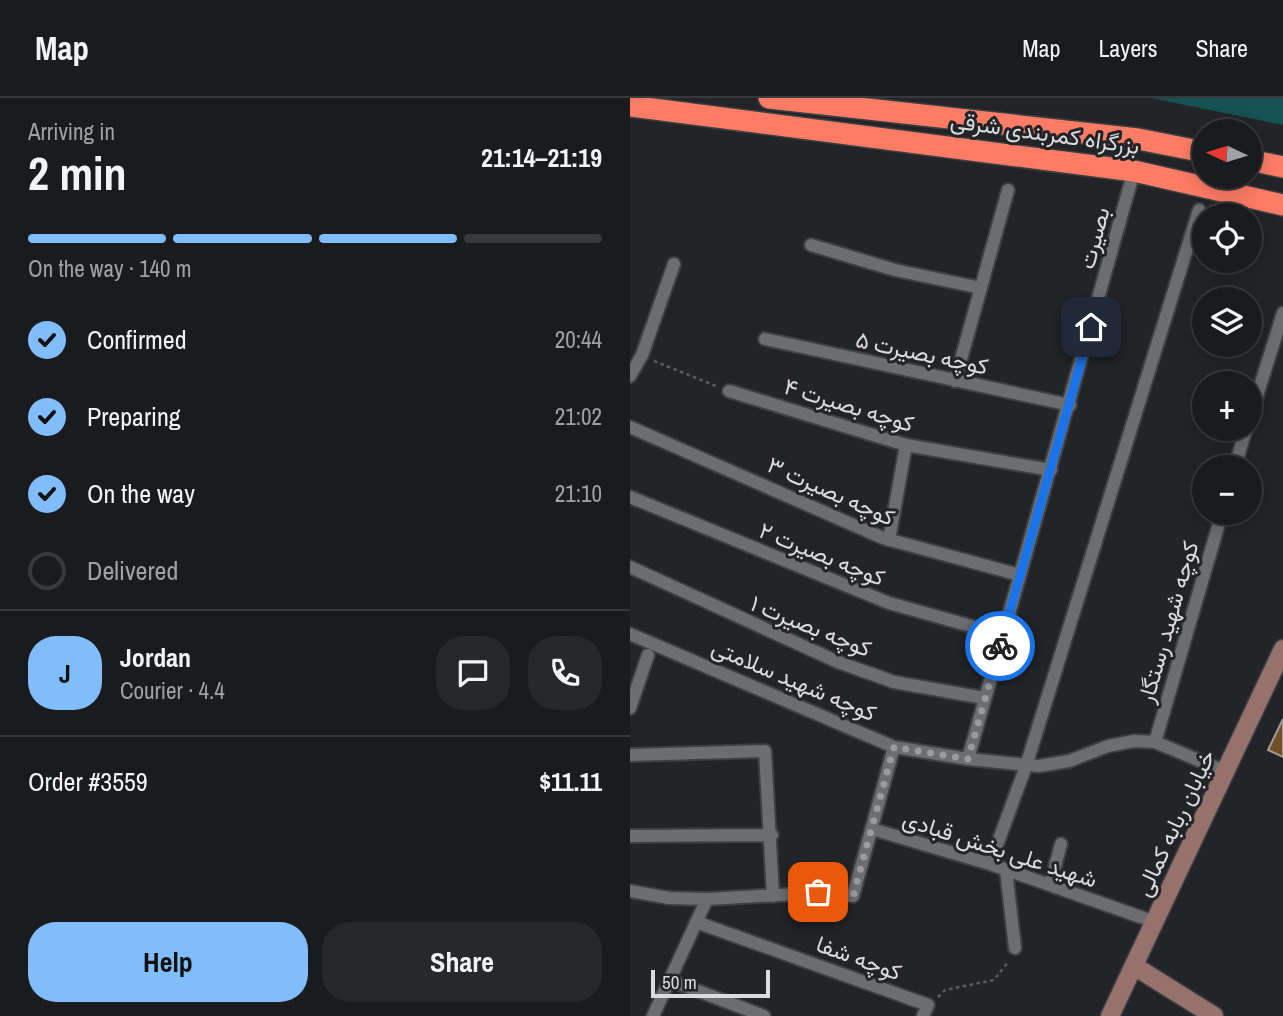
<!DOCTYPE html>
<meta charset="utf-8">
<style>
:root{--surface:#1a1b1e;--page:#27282b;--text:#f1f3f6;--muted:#9fa1a4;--line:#38393c;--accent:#81bdfa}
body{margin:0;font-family:"Archivo Narrow",Vazirmatn,sans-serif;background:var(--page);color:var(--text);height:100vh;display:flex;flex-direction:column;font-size:26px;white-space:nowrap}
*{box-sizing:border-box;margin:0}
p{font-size:23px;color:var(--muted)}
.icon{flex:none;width:38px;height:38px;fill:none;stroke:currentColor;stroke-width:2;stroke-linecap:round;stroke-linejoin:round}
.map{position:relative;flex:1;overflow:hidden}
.sheet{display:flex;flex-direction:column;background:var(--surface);width:630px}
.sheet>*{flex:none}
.needle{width:46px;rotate:274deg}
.buttons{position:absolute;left:562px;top:21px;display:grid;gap:14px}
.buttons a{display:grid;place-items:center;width:70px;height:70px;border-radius:50%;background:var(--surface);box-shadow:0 4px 18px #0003,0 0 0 2px var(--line);font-size:35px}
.scale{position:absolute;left:21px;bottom:18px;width:119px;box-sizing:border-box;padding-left:7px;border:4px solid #dadbdd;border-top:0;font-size:19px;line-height:24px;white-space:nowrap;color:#dadbdd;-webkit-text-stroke:5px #232428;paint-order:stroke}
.pin{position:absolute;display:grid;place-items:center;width:60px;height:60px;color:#fff;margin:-30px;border-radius:14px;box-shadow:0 4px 10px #0006}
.courier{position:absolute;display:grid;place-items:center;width:70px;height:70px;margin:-35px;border:5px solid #1a73e8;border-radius:50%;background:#fff;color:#222;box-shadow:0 2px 9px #0007}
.head em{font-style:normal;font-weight:700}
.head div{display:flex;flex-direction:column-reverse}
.head{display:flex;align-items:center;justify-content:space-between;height:119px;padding:0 28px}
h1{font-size:46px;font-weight:700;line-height:52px}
.bar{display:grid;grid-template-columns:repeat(4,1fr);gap:10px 7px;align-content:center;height:84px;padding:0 28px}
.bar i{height:9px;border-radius:5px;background:var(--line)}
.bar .selected{background:var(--accent)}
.bar p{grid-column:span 4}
.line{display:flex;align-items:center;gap:18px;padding:0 28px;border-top:2px solid var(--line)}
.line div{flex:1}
.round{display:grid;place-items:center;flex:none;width:74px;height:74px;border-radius:28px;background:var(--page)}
ol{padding:0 28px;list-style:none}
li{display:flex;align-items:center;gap:21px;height:77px}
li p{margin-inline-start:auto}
li .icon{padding:7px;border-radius:50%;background:var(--accent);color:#111;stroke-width:4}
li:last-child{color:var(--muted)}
li i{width:38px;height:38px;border:4px solid var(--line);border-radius:50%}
.button{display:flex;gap:14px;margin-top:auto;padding:14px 28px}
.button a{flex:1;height:80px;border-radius:28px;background:var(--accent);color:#111;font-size:28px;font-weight:700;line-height:80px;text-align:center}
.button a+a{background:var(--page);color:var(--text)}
header{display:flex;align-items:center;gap:42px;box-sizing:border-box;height:98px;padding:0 35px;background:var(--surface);border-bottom:2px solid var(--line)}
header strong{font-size:33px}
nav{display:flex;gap:38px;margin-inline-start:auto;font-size:24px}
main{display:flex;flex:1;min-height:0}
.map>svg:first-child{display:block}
.water{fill:#165154}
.building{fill:#705024;stroke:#9f9c99;stroke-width:2}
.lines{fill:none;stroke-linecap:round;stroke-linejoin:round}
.street-casing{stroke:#3e3f42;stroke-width:16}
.secondary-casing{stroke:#3e3f42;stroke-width:21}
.highway-casing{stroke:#3e3f42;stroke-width:24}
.path{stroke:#5c5d60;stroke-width:2.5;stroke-dasharray:3.5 3.5;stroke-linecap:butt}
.street{stroke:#6b6d71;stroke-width:12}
.secondary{stroke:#97726d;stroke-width:18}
.highway{stroke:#fd7c65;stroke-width:21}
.done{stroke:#9a9b9e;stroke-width:7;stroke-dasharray:0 12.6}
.route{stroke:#1a73e8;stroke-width:9}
.labels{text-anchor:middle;stroke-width:6;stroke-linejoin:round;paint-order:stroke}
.street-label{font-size:23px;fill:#dadbdd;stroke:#232428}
</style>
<header>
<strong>Map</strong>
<nav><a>Map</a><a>Layers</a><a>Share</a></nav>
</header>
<main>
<section class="sheet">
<div class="head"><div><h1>2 min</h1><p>Arriving in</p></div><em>21:14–21:19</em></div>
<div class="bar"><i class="selected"></i><i class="selected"></i><i class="selected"></i><i></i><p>On the way · 140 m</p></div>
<ol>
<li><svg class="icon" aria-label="check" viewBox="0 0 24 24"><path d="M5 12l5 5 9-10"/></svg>Confirmed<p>20:44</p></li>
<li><svg class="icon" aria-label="check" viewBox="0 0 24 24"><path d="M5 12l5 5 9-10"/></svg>Preparing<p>21:02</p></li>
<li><svg class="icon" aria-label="check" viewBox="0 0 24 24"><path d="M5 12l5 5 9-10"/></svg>On the way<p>21:10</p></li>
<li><i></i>Delivered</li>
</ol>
<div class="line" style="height:126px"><b class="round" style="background:var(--accent);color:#111">J</b><div><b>Jordan</b><p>Courier · 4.4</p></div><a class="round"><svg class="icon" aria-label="chat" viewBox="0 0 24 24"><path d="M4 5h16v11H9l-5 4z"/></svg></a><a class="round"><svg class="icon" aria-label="phone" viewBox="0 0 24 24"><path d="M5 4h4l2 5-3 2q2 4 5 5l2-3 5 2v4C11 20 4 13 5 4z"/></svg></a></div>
<div class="line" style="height:91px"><div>Order #3559</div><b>$11.11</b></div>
<div class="button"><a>Help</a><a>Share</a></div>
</section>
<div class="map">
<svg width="653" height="918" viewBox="0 0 653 918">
<rect width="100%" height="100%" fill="#232428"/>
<path class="water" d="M521 0H653V27Z"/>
<path class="building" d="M653 621V659L638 652Z"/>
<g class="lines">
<g class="street-casing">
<path id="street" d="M181 147 265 172 351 190
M135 241 440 307
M0 278 12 257 44 166
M325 283 378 92
M99 293 276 347 421 372
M620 320 653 215
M0 329 253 440 390 477
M605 369 616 331
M0 399 259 505 373 537
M259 442 276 347
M0 469 208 564 264 584 354 600
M0 536 264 649 338 661 409 668 439 663 478 648 504 643 525 644 597 674
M0 610 18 557
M525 644 592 415
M0 657 135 653 143 798
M338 661 504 73
M242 731 360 766 525 824
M0 738 142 737
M360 766 396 668 569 112
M376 772 385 850
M420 787 431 746
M0 793 39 800 77 801
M66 824 298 907 293 918
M39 882 134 918
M23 918 77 801 203 794 223 798 264 649"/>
</g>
<g class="secondary-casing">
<path id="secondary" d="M504 868 584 918
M480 918 653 551"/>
</g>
<g class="highway-casing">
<path id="highway" d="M139 0 508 41 574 54
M0 8 504 73 653 107
M620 62 653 69"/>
</g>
<path class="path" d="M24 263 86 288
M308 899 315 892 364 882 379 863"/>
<use href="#street" class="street"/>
<use href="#secondary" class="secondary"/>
<use href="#highway" class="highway"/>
</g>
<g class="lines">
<path class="done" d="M188 794 223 798 264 649 338 661 370 548"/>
<path class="route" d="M370 548 461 229"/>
</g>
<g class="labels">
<g class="street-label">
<text transform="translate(415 35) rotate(8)" y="8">بزرگراه کمربندی شرقی</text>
<text transform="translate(464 140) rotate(-75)" y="8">بصیرت</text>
<text transform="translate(292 255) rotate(12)" y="8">کوچه بصیرت ۵</text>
<text transform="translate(219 307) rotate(17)" y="8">کوچه بصیرت ۴</text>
<text transform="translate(201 393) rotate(24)" y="8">کوچه بصیرت ۳</text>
<text transform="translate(192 456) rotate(22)" y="8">کوچه بصیرت ۲</text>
<text transform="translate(538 524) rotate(-74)" y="8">کوچه شهید رستگار</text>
<text transform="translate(181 528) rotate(22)" y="8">کوچه بصیرت ۱</text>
<text transform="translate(164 582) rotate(23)" y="8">کوچه شهید سلامتی</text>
<text transform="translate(545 725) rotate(-65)" y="8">خیابان ربابه کمالی</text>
<text transform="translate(370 751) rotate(18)" y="8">شهید علی بخش قبادی</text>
<text transform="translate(229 860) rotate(20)" y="8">کوچه شفا</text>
</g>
</g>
</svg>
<div class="buttons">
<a><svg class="needle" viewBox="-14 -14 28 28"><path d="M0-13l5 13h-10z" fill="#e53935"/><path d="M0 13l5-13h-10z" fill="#9fa1a4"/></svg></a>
<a><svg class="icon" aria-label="locate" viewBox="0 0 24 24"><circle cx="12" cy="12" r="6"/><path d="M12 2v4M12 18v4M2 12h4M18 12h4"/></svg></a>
<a><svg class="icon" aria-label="layers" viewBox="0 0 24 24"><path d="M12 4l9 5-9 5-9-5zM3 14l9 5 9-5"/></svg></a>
<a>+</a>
<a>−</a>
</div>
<div class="scale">50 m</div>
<div class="pin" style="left:188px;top:794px;background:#ea580c"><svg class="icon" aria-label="bag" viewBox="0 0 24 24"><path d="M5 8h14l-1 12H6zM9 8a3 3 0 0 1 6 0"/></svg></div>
<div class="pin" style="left:461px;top:229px;background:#1f2937"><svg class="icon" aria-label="home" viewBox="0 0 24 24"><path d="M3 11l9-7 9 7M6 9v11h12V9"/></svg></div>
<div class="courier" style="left:370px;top:548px"><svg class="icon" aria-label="bike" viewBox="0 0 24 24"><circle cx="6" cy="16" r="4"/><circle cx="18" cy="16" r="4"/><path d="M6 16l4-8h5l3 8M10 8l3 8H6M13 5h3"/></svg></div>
</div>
</main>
